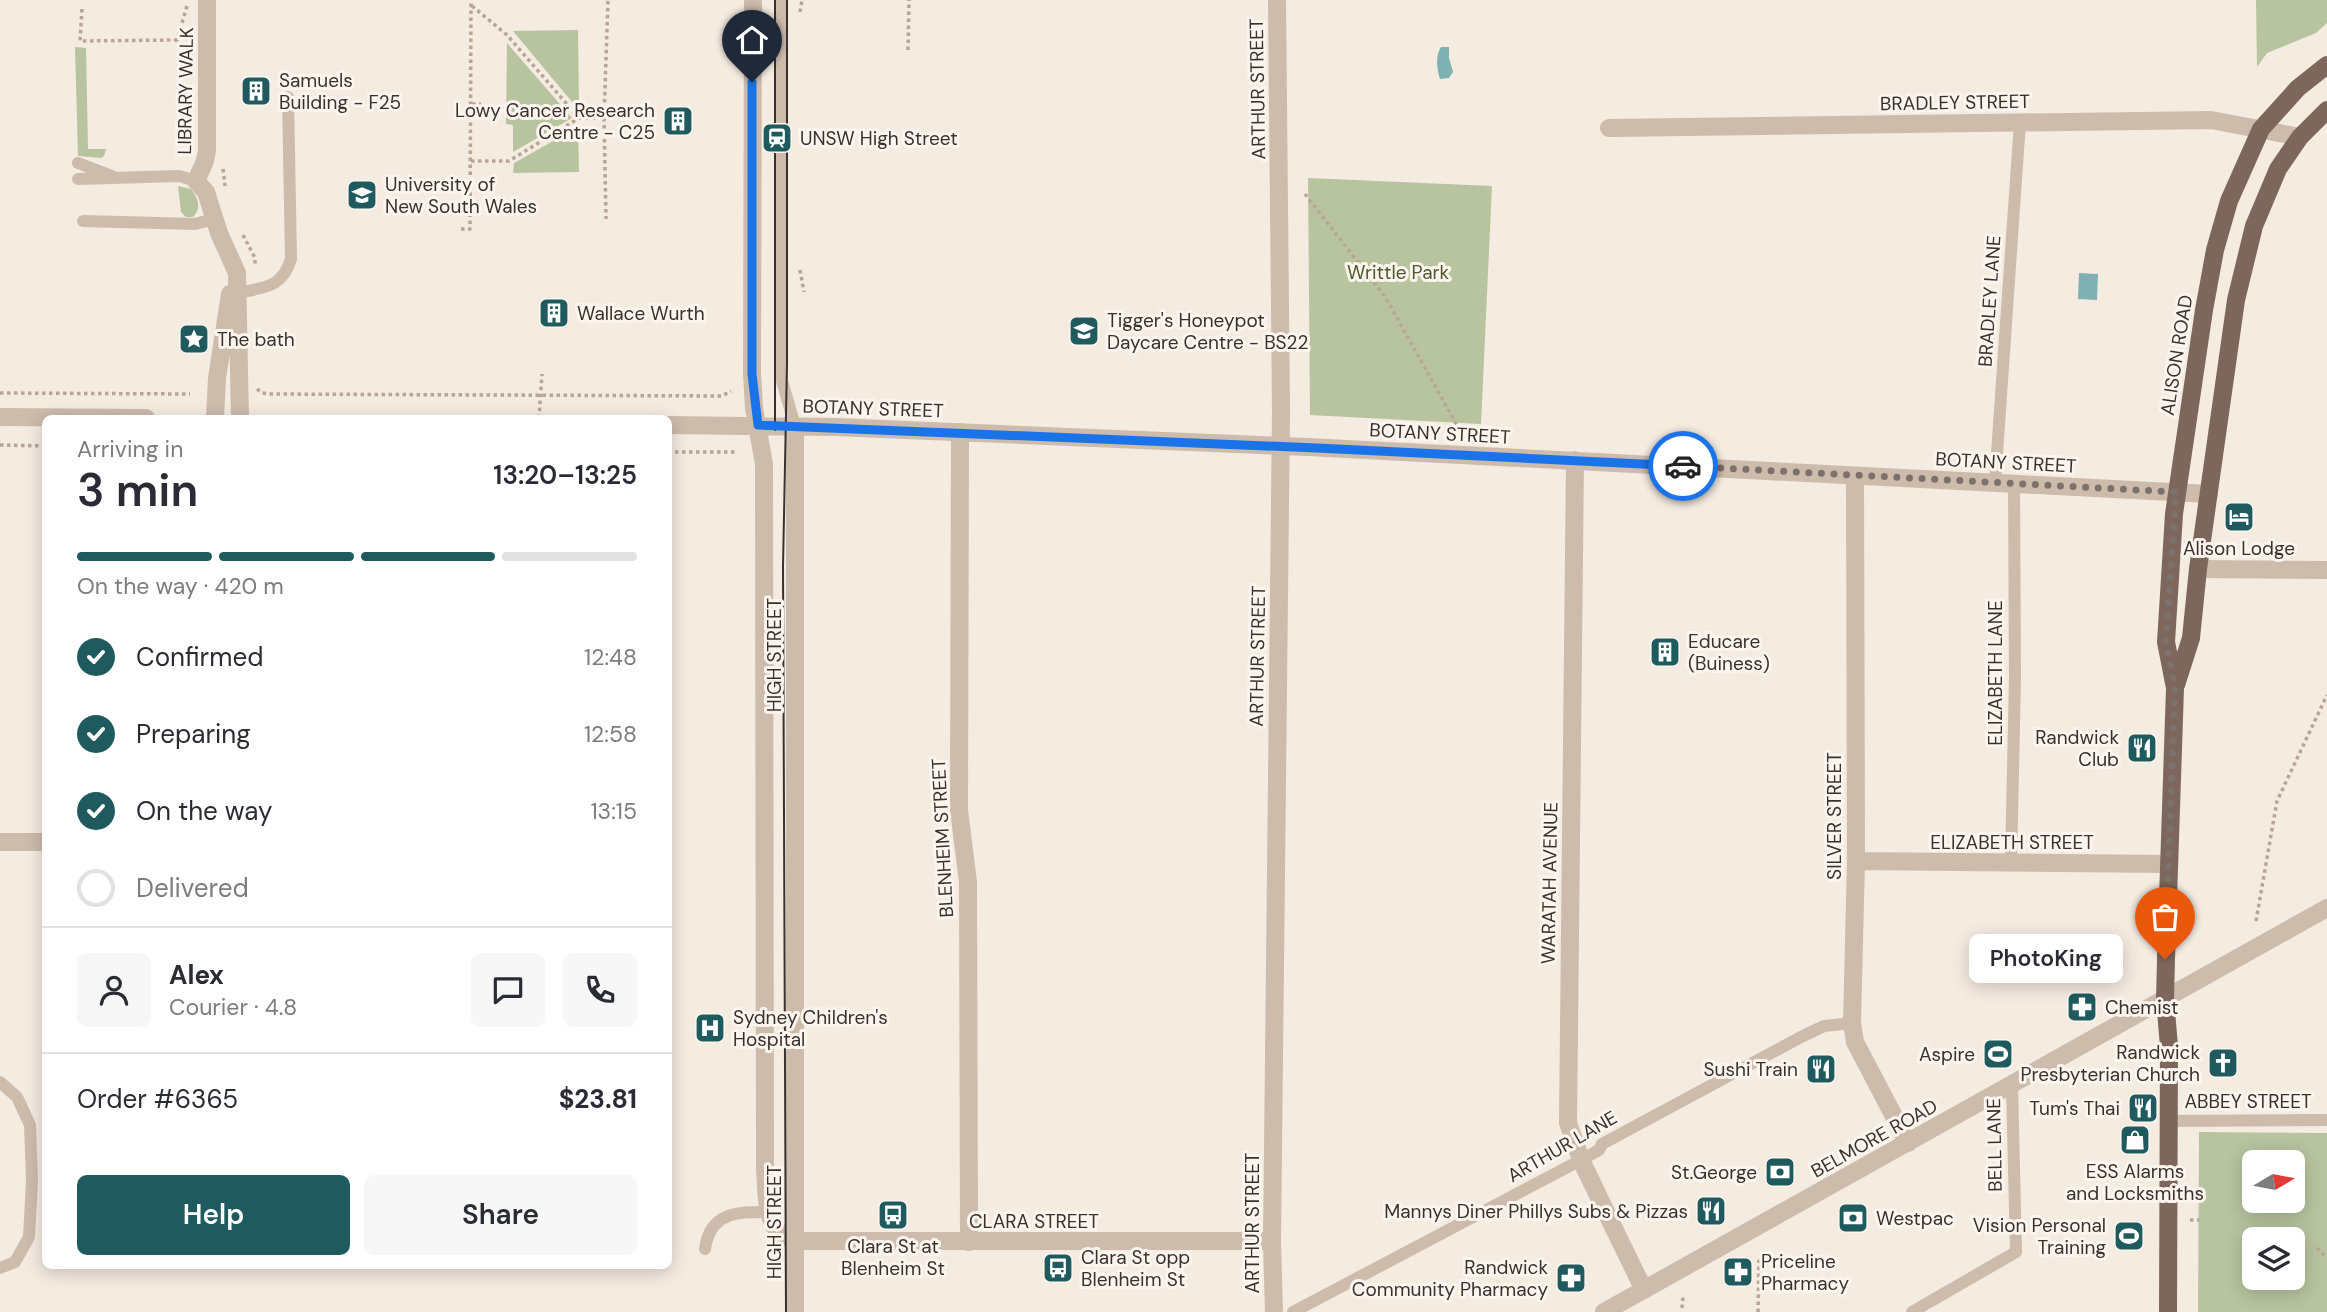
<!DOCTYPE html>
<meta charset="utf-8">
<style>
:root{--surface:#fff;--page:#f7f7f7;--text:#2b2b33;--muted:#7c7c81;--line:#e1e1e2;--accent:#1f5a5e}
body{margin:0;font-family:"DM Sans",sans-serif;background:var(--page);color:var(--text);height:100vh;display:flex;flex-direction:column;font-size:26px;white-space:nowrap}
*{box-sizing:border-box;margin:0}
p{font-size:23px;color:var(--muted)}
.icon{flex:none;width:38px;height:38px;fill:none;stroke:currentColor;stroke-width:2;stroke-linecap:round;stroke-linejoin:round}
.map{position:relative;flex:1;overflow:hidden}
.drawer{position:absolute;left:42px;top:415px;width:630px;height:854px;display:flex;flex-direction:column;background:var(--surface);border-radius:10px;box-shadow:0 4px 18px #0003}
.drawer>*{flex:none}
.needle{width:46px;rotate:80deg}
.fabs{position:absolute;left:2242px;top:1150px;display:grid;gap:14px}
.fabs a{display:grid;place-items:center;width:63px;height:63px;border-radius:10px;background:var(--surface);box-shadow:0 4px 18px #0003;font-size:35px}
.pin{position:absolute;display:grid;place-items:center;width:60px;height:60px;color:#fff;margin:-72px -30px;border-radius:50% 50% 50% 0;rotate:-45deg;box-shadow:0 0 7px #0007}
.pin .icon{rotate:45deg}
.courier{position:absolute;display:grid;place-items:center;width:70px;height:70px;margin:-35px;border:5px solid #1a73e8;border-radius:50%;background:#fff;color:#222;box-shadow:0 2px 9px #0007}
.bubble{position:absolute;height:49px;border-radius:10px;background:var(--surface);box-shadow:0 4px 18px #0003;font-size:23px;font-weight:600;line-height:49px;text-align:center}
.summary em{font-style:normal;font-weight:600}
.summary div{display:flex;flex-direction:column-reverse}
.summary{display:flex;align-items:center;justify-content:space-between;height:119px;padding:0 35px}
h1{font-size:46px;font-weight:600;line-height:52px}
.bar{display:grid;grid-template-columns:repeat(4,1fr);gap:10px 7px;align-content:center;height:84px;padding:0 35px}
.bar i{height:9px;border-radius:5px;background:var(--line)}
.bar .active{background:var(--accent)}
.bar p{grid-column:span 4}
.line{display:flex;align-items:center;gap:18px;padding:0 35px;border-top:2px solid var(--line)}
.line div{flex:1}
.round{display:grid;place-items:center;flex:none;width:74px;height:74px;border-radius:10px;background:var(--page)}
ol{padding:0 35px;list-style:none}
li{display:flex;align-items:center;gap:21px;height:77px}
li p{margin-inline-start:auto}
li .icon{padding:7px;border-radius:50%;background:var(--accent);color:#fff;stroke-width:4}
li:last-child{color:var(--muted)}
li i{width:38px;height:38px;border:4px solid var(--line);border-radius:50%}
.cta{display:flex;gap:14px;margin-top:auto;padding:14px 35px}
.cta a{flex:1;height:80px;border-radius:10px;background:var(--accent);color:#fff;font-size:28px;font-weight:600;line-height:80px;text-align:center}
.cta a+a{background:var(--page);color:var(--text)}
.map>svg:first-child{display:block}
.green{fill:#b8c4a0;fill-rule:evenodd}
.water{fill:#7fb0b2}
.lines{fill:none;stroke-linecap:round;stroke-linejoin:round}
.path{stroke:#b9a596;stroke-width:3.5;stroke-dasharray:3.5 3.5;stroke-linecap:butt}
.service{stroke:#cdbbac;stroke-width:12}
.pedestrian{stroke:#cdbbac;stroke-width:18}
.minor{stroke:#cdbbac;stroke-width:18}
.tertiary{stroke:#cdbbac;stroke-width:18}
.primary{stroke:#7d675c;stroke-width:18}
.tram{stroke:#3b302b;stroke-width:2}
.done{stroke:#7c716b;stroke-width:7;stroke-dasharray:0 12.6}
.route{stroke:#1a73e8;stroke-width:9}
.labels{text-anchor:middle;stroke-width:6;stroke-linejoin:round;paint-order:stroke}
.poi-label{font-size:19px;fill:#3b302b;stroke:#fbf5ee;text-anchor:start}
.street-label{font-size:19px;fill:#3b302b;stroke:#fbf5ee}
.park-label{font-size:19px;fill:#4a5a2e;stroke:#fbf5ee}
</style>
<div class="map">
<svg width="2327" height="1312" viewBox="0 0 2327 1312">
<rect width="100%" height="100%" fill="#f4ebe1"/>
<path class="green" d="M2256 0H2327V23L2316 33 2267 53 2257 67Z
M578 30 579 102H572L513 31Z
M507 43 572 118 513 152V125L506 124Z
M75 47 86 48 88 149H106L104 156 101 158 78 156Z
M578 127 579 172 513 173 514 163Z
M1308 178 1492 186 1481 424 1310 415Z
M178 186 191 189C198 198 202 208 193 217H186L181 212Z
M2199 1132 2327 1133V1312H2198ZM2254 1162H2292V1200H2254ZM2254 1239H2292V1278H2254Z"/>
<path class="water" d="M1441 47H1449V58L1453 72 1449 78 1440 79C1437 69 1435 56 1441 47Z
M2079 273 2098 274 2097 300 2078 299Z"/>
<g class="lines">
<path class="path" d="M472 6 507 35 579 118H604L608 0
M82 9 80 41 177 40 187 6
M800 12 802 0
M908 50 909 0
M472 104H481
M604 118 606 219
M471 161H509L579 118
M223 169 225 186
M1305 194 1386 298 1459 429
M461 229H470L471 0
M243 235 255 258V266
M800 270 804 292
M257 389 262 393 271 394 722 396 731 391
M0 393 190 394
M539 418 542 374
M0 445 46 446
M668 452H735
M2256 921 2277 801 2327 695
M2190 1220H2199
M2317 1248 2327 1258
M1682 1308 1683 1297
M1758 1312 1759 1258"/>
<path class="service" d="M782 0V381L795 426
M78 163 112 176
M78 179 179 176 196 181
M83 221 195 224 214 219
M238 293C265 287 282 288 291 259L288 97
M1995 482 2020 122
M2011 863 2015 678 2014 483
M0 1082 17 1097 30 1125 32 1180 29 1237 15 1262 0 1268
M2169 1121 2327 1120
M705 1249C710 1211 739 1212 769 1212
M1293 1312 1581 1160 1599 1150 1602 1144 1801 1037 1824 1026 1852 1023
M1912 1312 2016 1252 2012 1085"/>
<path class="pedestrian" d="M1605 1210 1644 1290"/>
<path class="minor" d="M207 0V150L205 161 196 181 206 192 219 233 237 273 240 418
M1609 128 2211 120 2300 137
M215 418 217 378 230 294
M960 432 959 810 968 882 969 1242
M1575 460 1568 1123 1581 1160 1605 1210
M1855 476 1856 861 1852 1023 1855 1042 1908 1143
M2198 569 2327 570
M0 842H46
M1856 861 2169 864
M795 1241H1272
M1274 1312 1272 1241 1281 411 1277 0
M1604 1312 2327 908"/>
<path class="tertiary" d="M753 0 752 374 754 408 764 464 765 1168C767 1194 763 1233 795 1241
M0 417 146 418
M668 425 835 427 1308 447 2209 494
M795 426V1312"/>
<path class="primary" d="M2176 685 2191 638 2198 569 2236 300 2254 226 2278 169 2300 137 2327 110
M2168 1312 2169 1046 2165 1000 2166 959 2175 688 2166 642 2174 514 2204 310 2215 250 2229 201 2261 129 2298 88 2327 65"/>
<path class="tram" d="M775 430V0
M786 1312 783 567 787 363V0"/>
</g>
<g class="lines">
<path class="done" d="M1683 466 2176 492 2166 642 2175 688 2165 959"/>
<path class="route" d="M752 82V374L758 425 1317 448 1683 466"/>
</g>
<defs>
<g id="building-square" transform="scale(1.575)"><rect x="-9" y="-9" width="18" height="18" rx="4" fill="#1f5a5e" stroke="#fbf5ee"/><path d="M-4-6H4V6H1V3H-1V6H-4ZM-2.5-4.3h1.7v1.8h-1.7ZM.8-4.3h1.7v1.8H.8ZM-2.5-1h1.7V.8h-1.7ZM.8-1h1.7V.8H.8Z" fill="#fff"/></g>
<g id="station-square" transform="scale(1.575)"><rect x="-9" y="-9" width="18" height="18" rx="4" fill="#1f5a5e" stroke="#fbf5ee"/><path d="M-3-6H3Q5-6 5-4V2Q5 4 3 4L4.5 6H3L1.5 4h-3L-3 6H-4.5L-3 4Q-5 4-5 2V-4Q-5-6-3-6ZM-3.5-4v3h7v-3ZM-3.5 1v1.5H-2V1ZM2 1v1.5H3.5V1Z" fill="#fff"/></g>
<g id="university-square" transform="scale(1.575)"><rect x="-9" y="-9" width="18" height="18" rx="4" fill="#1f5a5e" stroke="#fbf5ee"/><path d="M0-5L7-2L0 1L-7-2ZM-4 1L0 2.5L4 1V4Q0 6-4 4Z" fill="#fff"/></g>
<g id="school-square" transform="scale(1.575)"><rect x="-9" y="-9" width="18" height="18" rx="4" fill="#1f5a5e" stroke="#fbf5ee"/><path d="M0-5L7-2L0 1L-7-2ZM-4 1L0 2.5L4 1V4Q0 6-4 4Z" fill="#fff"/></g>
<g id="sight-square" transform="scale(1.575)"><rect x="-9" y="-9" width="18" height="18" rx="4" fill="#1f5a5e" stroke="#fbf5ee"/><path d="M0-6L1.8-2.2L6-1.7L2.9 1.2L3.7 5.4L0 3.3L-3.7 5.4L-2.9 1.2L-6-1.7L-1.8-2.2Z" fill="#fff"/></g>
<g id="hotel-square" transform="scale(1.575)"><rect x="-9" y="-9" width="18" height="18" rx="4" fill="#1f5a5e" stroke="#fbf5ee"/><path d="M-6-4.5h1.5V1H6V5H4.5V3h-9V5H-6ZM-4 0a1.8 1.8 0 1 1 3.6 0ZM.5 0V-2.5h3Q6-2.5 6 0Z" fill="#fff"/></g>
<g id="restaurant-square" transform="scale(1.575)"><rect x="-9" y="-9" width="18" height="18" rx="4" fill="#1f5a5e" stroke="#fbf5ee"/><path d="M-5-6h1v4h1v-4h1v4h1v-4h1v5L-1.5 .5V6h-2V.5L-5-1ZM5-6V6H3V1.5H1.5Q1.5-4 5-6Z" fill="#fff"/></g>
<g id="pharmacy-square" transform="scale(1.575)"><rect x="-9" y="-9" width="18" height="18" rx="4" fill="#1f5a5e" stroke="#fbf5ee"/><path d="M-2-6h4v4h4v4h-4v4h-4v-4h-4v-4h4Z" fill="#fff"/></g>
<g id="hospital-square" transform="scale(1.575)"><rect x="-9" y="-9" width="18" height="18" rx="4" fill="#1f5a5e" stroke="#fbf5ee"/><path d="M-5-5h3v3.5h4V-5h3V5h-3V1.5h-4V5h-3Z" fill="#fff"/></g>
<g id="stadium-square" transform="scale(1.575)"><rect x="-9" y="-9" width="18" height="18" rx="4" fill="#1f5a5e" stroke="#fbf5ee"/><path d="M0-5a6.5 5 0 1 0 0 10a6.5 5 0 1 0 0-10ZM-3.5-1.8h7v3.6h-7Z" fill="#fff"/></g>
<g id="church-square" transform="scale(1.575)"><rect x="-9" y="-9" width="18" height="18" rx="4" fill="#1f5a5e" stroke="#fbf5ee"/><path d="M-1.2-6h2.4v3.5h3.3v2.4h-3.3V6h-2.4V-.1h-3.3v-2.4h3.3Z" fill="#fff"/></g>
<g id="shop-square" transform="scale(1.575)"><rect x="-9" y="-9" width="18" height="18" rx="4" fill="#1f5a5e" stroke="#fbf5ee"/><path d="M-5-2.5h2.3a2.7 3.5 0 0 1 5.4 0H5L5.5 6h-11ZM-1.5-2.5h3a1.5 2.3 0 0 0-3 0Z" fill="#fff"/></g>
<g id="bank-square" transform="scale(1.575)"><rect x="-9" y="-9" width="18" height="18" rx="4" fill="#1f5a5e" stroke="#fbf5ee"/><path d="M-6-4H6V4H-6ZM0-2.3a2.3 2.3 0 1 0 0 4.6a2.3 2.3 0 1 0 0-4.6Z" fill="#fff"/></g>
<g id="bus-square" transform="scale(1.575)"><rect x="-9" y="-9" width="18" height="18" rx="4" fill="#1f5a5e" stroke="#fbf5ee"/><path d="M-5-6H5V4H4V6H2V4H-2V6H-4V4H-5ZM-3.5-4V0h7V-4ZM-3.5 1.2v1.5H-2V1.2ZM2 1.2v1.5H3.5V1.2Z" fill="#fff"/></g>
</defs>
<g fill-rule="evenodd">
<use href="#building-square" x="256" y="91"/>
<use href="#building-square" x="678" y="121"/>
<use href="#station-square" x="777" y="138"/>
<use href="#university-square" x="362" y="195"/>
<use href="#building-square" x="554" y="313"/>
<use href="#school-square" x="1084" y="331"/>
<use href="#sight-square" x="194" y="339"/>
<use href="#hotel-square" x="2239" y="517"/>
<use href="#building-square" x="1665" y="652"/>
<use href="#restaurant-square" x="2142" y="748"/>
<use href="#pharmacy-square" x="2082" y="1007"/>
<use href="#hospital-square" x="710" y="1028"/>
<use href="#stadium-square" x="1998" y="1054"/>
<use href="#church-square" x="2223" y="1063"/>
<use href="#restaurant-square" x="1821" y="1069"/>
<use href="#restaurant-square" x="2143" y="1108"/>
<use href="#shop-square" x="2135" y="1140"/>
<use href="#bank-square" x="1780" y="1172"/>
<use href="#restaurant-square" x="1711" y="1211"/>
<use href="#bus-square" x="893" y="1215"/>
<use href="#bank-square" x="1853" y="1218"/>
<use href="#stadium-square" x="2129" y="1236"/>
<use href="#bus-square" x="1058" y="1268"/>
<use href="#pharmacy-square" x="1738" y="1272"/>
<use href="#pharmacy-square" x="1571" y="1278"/>
</g>
<g class="labels">
<g class="poi-label">
<text x="279" y="87">Samuels<tspan x="279" dy="22">Building - F25</tspan></text>
<text x="655" y="117" text-anchor="end">Lowy Cancer Research<tspan x="655" dy="22">Centre - C25</tspan></text>
<text x="800" y="145">UNSW High Street</text>
<text x="385" y="191">University of<tspan x="385" dy="22">New South Wales</tspan></text>
<text x="577" y="320">Wallace Wurth</text>
<text x="1107" y="327">Tigger's Honeypot<tspan x="1107" dy="22">Daycare Centre - BS22</tspan></text>
<text x="217" y="346">The bath</text>
<text x="2239" y="555" text-anchor="middle">Alison Lodge</text>
<text x="1688" y="648">Educare<tspan x="1688" dy="22">(Buiness)</tspan></text>
<text x="2119" y="744" text-anchor="end">Randwick<tspan x="2119" dy="22">Club</tspan></text>
<text x="2105" y="1014">Chemist</text>
<text x="733" y="1024">Sydney Children's<tspan x="733" dy="22">Hospital</tspan></text>
<text x="2200" y="1059" text-anchor="end">Randwick<tspan x="2200" dy="22">Presbyterian Church</tspan></text>
<text x="1975" y="1061" text-anchor="end">Aspire</text>
<text x="1798" y="1076" text-anchor="end">Sushi Train</text>
<text x="2120" y="1115" text-anchor="end">Tum's Thai</text>
<text x="2135" y="1178" text-anchor="middle">ESS Alarms<tspan x="2135" dy="22">and Locksmiths</tspan></text>
<text x="1757" y="1179" text-anchor="end">St.George</text>
<text x="1688" y="1218" text-anchor="end">Mannys Diner Phillys Subs &amp; Pizzas</text>
<text x="1876" y="1225">Westpac</text>
<text x="2106" y="1232" text-anchor="end">Vision Personal<tspan x="2106" dy="22">Training</tspan></text>
<text x="893" y="1253" text-anchor="middle">Clara St at<tspan x="893" dy="22">Blenheim St</tspan></text>
<text x="1081" y="1264">Clara St opp<tspan x="1081" dy="22">Blenheim St</tspan></text>
<text x="1761" y="1268">Priceline<tspan x="1761" dy="22">Pharmacy</tspan></text>
<text x="1548" y="1274" text-anchor="end">Randwick<tspan x="1548" dy="22">Community Pharmacy</tspan></text>
</g>
<g class="street-label">
<text transform="translate(1257 89) rotate(-91)" y="7">ARTHUR STREET</text>
<text transform="translate(185 91) rotate(-89)" y="7">LIBRARY WALK</text>
<text transform="translate(1955 102) rotate(-1)" y="7">BRADLEY STREET</text>
<text transform="translate(1989 301) rotate(-86)" y="7">BRADLEY LANE</text>
<text transform="translate(2176 355) rotate(-81)" y="7">ALISON ROAD</text>
<text transform="translate(873 408) rotate(2)" y="7">BOTANY STREET</text>
<text transform="translate(1440 433) rotate(3)" y="7">BOTANY STREET</text>
<text transform="translate(2006 462) rotate(3)" y="7">BOTANY STREET</text>
<text transform="translate(774 655) rotate(-90)" y="7">HIGH STREET</text>
<text transform="translate(1257 656) rotate(-89)" y="7">ARTHUR STREET</text>
<text transform="translate(1995 673) rotate(-90)" y="7">ELIZABETH LANE</text>
<text transform="translate(1834 816) rotate(-90)" y="7">SILVER STREET</text>
<text transform="translate(942 838) rotate(-93)" y="7">BLENHEIM STREET</text>
<text x="2012" y="849">ELIZABETH STREET</text>
<text transform="translate(1549 883) rotate(-89)" y="7">WARATAH AVENUE</text>
<text x="2248" y="1108">ABBEY STREET</text>
<text transform="translate(1874 1138) rotate(-29)" y="7">BELMORE ROAD</text>
<text transform="translate(1994 1145) rotate(-91)" y="7">BELL LANE</text>
<text transform="translate(1562 1146) rotate(-30)" y="7">ARTHUR LANE</text>
<text x="1034" y="1228">CLARA STREET</text>
<text transform="translate(774 1222) rotate(-90)" y="7">HIGH STREET</text>
<text transform="translate(1252 1223) rotate(-90)" y="7">ARTHUR STREET</text>
</g>
<g class="park-label">
<text x="1398" y="279">Writtle Park</text>
</g>
</g>
</svg>
<div class="fabs">
<a><svg class="needle" viewBox="-14 -14 28 28"><path d="M0-13l5 13h-10z" fill="#e53935"/><path d="M0 13l5-13h-10z" fill="#7c7c81"/></svg></a>
<a><svg class="icon" aria-label="layers" viewBox="0 0 24 24"><path d="M12 4l9 5-9 5-9-5zM3 14l9 5 9-5"/></svg></a>
</div>
<div class="pin" style="left:2165px;top:959px;background:#ea580c"><svg class="icon" aria-label="bag" viewBox="0 0 24 24"><path d="M5 8h14l-1 12H6zM9 8a3 3 0 0 1 6 0"/></svg></div>
<div class="pin" style="left:752px;top:82px;background:#1f2937"><svg class="icon" aria-label="home" viewBox="0 0 24 24"><path d="M3 11l9-7 9 7M6 9v11h12V9"/></svg></div>
<div class="courier" style="left:1683px;top:466px"><svg class="icon" aria-label="car" viewBox="0 0 24 24"><path d="M5 17H2v-5l4-1 3-4h7l3 4 3 1v5h-3M9 17h6M6 11h13"/><circle cx="7" cy="17" r="2"/><circle cx="17" cy="17" r="2"/></svg></div>
<div class="bubble" style="left:1969px;top:934px;width:154px">PhotoKing</div>
<section class="drawer">
<div class="summary"><div><h1>3 min</h1><p>Arriving in</p></div><em>13:20–13:25</em></div>
<div class="bar"><i class="active"></i><i class="active"></i><i class="active"></i><i></i><p>On the way · 420 m</p></div>
<ol>
<li><svg class="icon" aria-label="check" viewBox="0 0 24 24"><path d="M5 12l5 5 9-10"/></svg>Confirmed<p>12:48</p></li>
<li><svg class="icon" aria-label="check" viewBox="0 0 24 24"><path d="M5 12l5 5 9-10"/></svg>Preparing<p>12:58</p></li>
<li><svg class="icon" aria-label="check" viewBox="0 0 24 24"><path d="M5 12l5 5 9-10"/></svg>On the way<p>13:15</p></li>
<li><i></i>Delivered</li>
</ol>
<div class="line" style="height:126px"><a class="round"><svg class="icon" aria-label="person" viewBox="0 0 24 24"><circle cx="12" cy="8" r="4"/><path d="M4 21q1-7 8-7t8 7"/></svg></a><div><b>Alex</b><p>Courier · 4.8</p></div><a class="round"><svg class="icon" aria-label="chat" viewBox="0 0 24 24"><path d="M4 5h16v11H9l-5 4z"/></svg></a><a class="round"><svg class="icon" aria-label="phone" viewBox="0 0 24 24"><path d="M5 4h4l2 5-3 2q2 4 5 5l2-3 5 2v4C11 20 4 13 5 4z"/></svg></a></div>
<div class="line" style="height:91px"><div>Order #6365</div><b>$23.81</b></div>
<div class="cta"><a>Help</a><a>Share</a></div>
</section>
</div>
